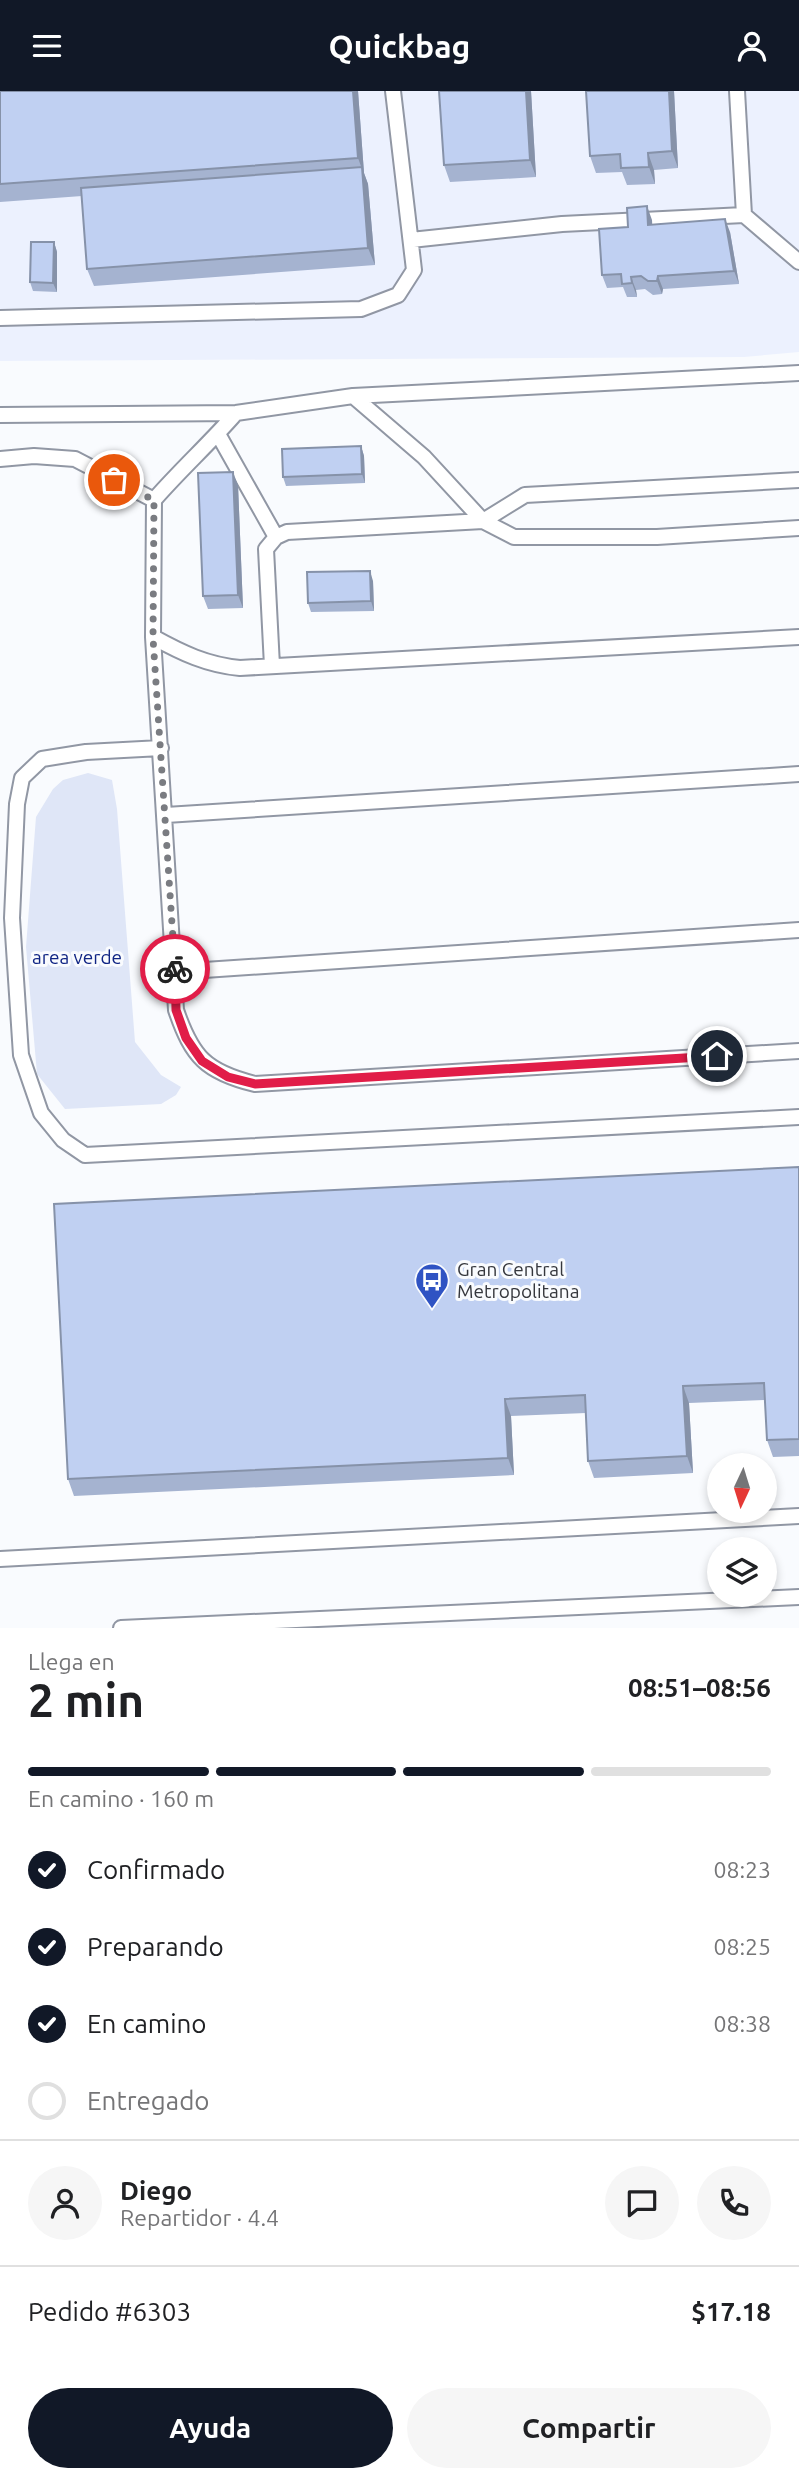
<!DOCTYPE html>
<html lang="es">
<meta charset="utf-8">
<style>
:root{--surface:#fff;--page:#f6f6f6;--text:#202124;--muted:#757577;--line:#e0e0e0;--accent:#111827}
body{margin:0;font-family:Ubuntu,sans-serif;background:var(--page);color:var(--text);height:100vh;display:flex;flex-direction:column;font-size:26px;white-space:nowrap}
*{box-sizing:border-box;margin:0}
p{font-size:23px;color:var(--muted)}
.icon{flex:none;width:38px;height:38px;fill:none;stroke:currentColor;stroke-width:2;stroke-linecap:round;stroke-linejoin:round}
.map{position:relative;height:1537px;overflow:hidden}
.sheet{display:flex;flex-direction:column;background:var(--surface);flex:1}
.sheet>*{flex:none}
.needle{width:46px;rotate:184deg}
.controls{position:absolute;left:707px;top:1362px;display:grid;gap:14px}
.controls a{display:grid;place-items:center;width:70px;height:70px;border-radius:50%;background:var(--surface);box-shadow:0 4px 10px #0003;font-size:35px}
.pin{position:absolute;display:grid;place-items:center;width:60px;height:60px;color:#fff;margin:-30px;border:4px solid #fff;border-radius:50%;box-shadow:0 2px 7px #0007}
.courier{position:absolute;display:grid;place-items:center;width:70px;height:70px;margin:-35px;border:5px solid #e11d48;border-radius:50%;background:#fff;color:#222;box-shadow:0 2px 9px #0007}
.headline em{font-style:normal;font-weight:700}
.headline div{display:flex;flex-direction:column-reverse}
.headline{display:flex;align-items:center;justify-content:space-between;height:119px;padding:0 28px}
h1{font-size:46px;font-weight:700;line-height:52px}
.bar{display:grid;grid-template-columns:repeat(4,1fr);gap:10px 7px;align-content:center;height:84px;padding:0 28px}
.bar i{height:9px;border-radius:5px;background:var(--line)}
.bar .active{background:var(--accent)}
.bar p{grid-column:span 4}
.line{display:flex;align-items:center;gap:18px;padding:0 28px;border-top:2px solid var(--line)}
.line div{flex:1}
.round{display:grid;place-items:center;flex:none;width:74px;height:74px;border-radius:37px;background:var(--page)}
ol{padding:0 28px;list-style:none}
li{display:flex;align-items:center;gap:21px;height:77px}
li p{margin-inline-start:auto}
li .icon{padding:7px;border-radius:50%;background:var(--accent);color:#fff;stroke-width:4}
li:last-child{color:var(--muted)}
li i{width:38px;height:38px;border:4px solid var(--line);border-radius:50%}
.primary-button{display:flex;gap:14px;margin-top:auto;padding:14px 28px}
.primary-button a{flex:1;height:80px;border-radius:42px;background:var(--accent);color:#fff;font-size:28px;font-weight:700;line-height:80px;text-align:center}
.primary-button a+a{background:var(--page);color:var(--text)}
header{display:flex;justify-content:space-between;align-items:center;height:91px;padding:0 28px;background:var(--accent);color:#fff;font-size:32px;font-weight:700}
.map>svg:first-child{display:block}
.built{fill:#ecf1fe}
.green{fill:#dfe6f7}
.lines{fill:none;stroke-linecap:round;stroke-linejoin:round}
.service-casing{stroke:#9197a4;stroke-width:18}
.service{stroke:#fff;stroke-width:14}
.wall{fill:#a5b3d0}
.shaded-wall{fill:#8692a9}
.building{fill:#c0d0f2;stroke:#8692a9;stroke-width:2}
.done{stroke:#7a7c81;stroke-width:7;stroke-dasharray:0 12.6}
.route{stroke:#e11d48;stroke-width:9}
.labels{text-anchor:middle;stroke-width:6;stroke-linejoin:round;paint-order:stroke}
.park-label{font-size:19px;fill:#102584;stroke:#f9fbfe}
.poi-label{font-size:19px;fill:#35373d;stroke:#f9fbfe;text-anchor:start}
</style>
<header><svg class="icon" aria-label="menu" viewBox="0 0 24 24"><path d="M4 6h16M4 12h16M4 18h16"/></svg>Quickbag<svg class="icon" aria-label="person" viewBox="0 0 24 24"><circle cx="12" cy="8" r="4"/><path d="M4 21q1-7 8-7t8 7"/></svg></header>
<div class="map">
<svg width="799" height="1537" viewBox="0 0 799 1537">
<rect width="100%" height="100%" fill="#f9fbfe"/>
<path class="built" d="M0 0H799V261L744 266 0 270Z"/>
<path class="green" d="M88 682 112 689 117 718 135 951 161 984 181 996 176 1004 161 1013 65 1018 37 983 26 856 36 726 53 698 63 689Z"/>
<g class="lines">
<g class="service-casing">
<path id="service" d="M737 0 744 124
M411 149 562 133 744 124 799 171
M0 227 361 218 398 204 414 179 393 0
M353 305 424 366 483 430 514 446H657L799 437
M236 322C210 352 180 379 154 409L153 546 176 919C192 966 206 981 255 993L799 960
M0 324 236 322 353 305 799 282
M218 343 276 446
M0 368 34 365 75 368 154 409
M153 546C182 562 207 574 240 577L799 546
M272 575 266 458 276 446 287 441 483 430 525 404 799 389
M161 657 86 661 42 668 22 687 17 713 12 827 21 964 41 1022 63 1049 85 1064 799 1026
M166 724 799 683
M175 881 799 839
M0 1468 799 1425
M121 1537 799 1506"/>
</g>
<use href="#service" class="service"/>
</g>
<path class="wall" d="M0 0H358L364 82 368 93 375 174 94 195 87 178 82 105 0 111Z
M439 0H531L536 86 450 91 444 74Z
M674 0 678 77 654 79 655 93 627 94 622 81 596 82 590 65Z
M652 129V134L730 141 739 193 663 198 662 203 653 204 645 198 636 199 637 206H627L623 196 607 197 602 184 628 136Z
M54 151 57 161V201L33 200 30 191Z
M361 355 364 365 365 392 286 395 283 386Z
M238 394 243 517 208 518 203 505Z
M373 490 374 520 311 521 308 512Z
M799 1076V1365L773 1366 767 1349 765 1309 689 1312 693 1382 594 1387 588 1370 586 1322 511 1325 514 1384 74 1405 68 1388Z"/>
<path class="shaded-wall" d="M353 0H358L364 82 368 93 375 174 368 157 362 78 358 67Z
M526 0H531L536 86 530 69Z
M669 0H674L678 77 672 60Z
M648 62 654 79 655 93 649 76Z
M647 115 652 129 653 148 648 134Z
M725 128 730 141 739 193 734 180Z
M54 151 57 161V201L53 192Z
M658 185 663 198 662 203 657 190Z
M631 186 636 199 637 206 632 192Z
M361 355 364 365 365 392 362 383Z
M233 381 238 394 243 517 238 504Z
M370 480 373 490 374 520 371 510Z
M683 1295 689 1312 693 1382 687 1365Z
M505 1308 511 1325 514 1384 508 1367Z"/>
<path class="building" d="M0 0H353L358 67 0 93Z
M439 0H526L530 69 444 74Z
M586 0H669L672 60 648 62 649 76 621 77 620 63 590 65Z
M362 76 368 157 87 178 81 97Z
M647 115 648 134 725 128 734 180 658 185 657 190H648L641 185 631 186 632 192 622 193 621 183 602 184 599 138 628 136 627 117Z
M31 151H54L53 192 30 191Z
M361 355 362 383 283 386 282 358Z
M233 381 238 504 203 505 198 382Z
M370 480 371 510 308 512 307 481Z
M799 1076V1348L767 1349 764 1292 683 1295 687 1365 588 1370 585 1304 505 1308 508 1367 68 1388 54 1113Z"/>
<g class="lines">
<path class="done" d="M114 389 154 409 153 547 175 878"/>
<path class="route" d="M175 878 176 919 186 947 202 970 228 986 255 993 717 965"/>
</g>
<defs>
<g id="bus-pin" transform="scale(1.75)"><path d="M0 17L-7.5 6A9.5 9.5 0 1 1 7.5 6Z" fill="#2f53c3" stroke="#f9fbfe"/><path d="M-5-6H5V4H4V6H2V4H-2V6H-4V4H-5ZM-3.5-4V0h7V-4ZM-3.5 1.2v1.5H-2V1.2ZM2 1.2v1.5H3.5V1.2Z" fill="#fff"/></g>
</defs>
<g fill-rule="evenodd">
<use href="#bus-pin" x="432" y="1189"/>
</g>
<g class="labels">
<g class="park-label">
<text x="77" y="873">area verde</text>
</g>
<g class="poi-label">
<text x="457" y="1185">Gran Central<tspan x="457" dy="22">Metropolitana</tspan></text>
</g>
</g>
</svg>
<div class="controls">
<a><svg class="needle" viewBox="-14 -14 28 28"><path d="M0-13l5 13h-10z" fill="#e53935"/><path d="M0 13l5-13h-10z" fill="#757577"/></svg></a>
<a><svg class="icon" aria-label="layers" viewBox="0 0 24 24"><path d="M12 4l9 5-9 5-9-5zM3 14l9 5 9-5"/></svg></a>
</div>
<div class="pin" style="left:114px;top:389px;background:#ea580c"><svg class="icon" aria-label="bag" viewBox="0 0 24 24"><path d="M5 8h14l-1 12H6zM9 8a3 3 0 0 1 6 0"/></svg></div>
<div class="pin" style="left:717px;top:965px;background:#1f2937"><svg class="icon" aria-label="home" viewBox="0 0 24 24"><path d="M3 11l9-7 9 7M6 9v11h12V9"/></svg></div>
<div class="courier" style="left:175px;top:878px"><svg class="icon" aria-label="bike" viewBox="0 0 24 24"><circle cx="6" cy="16" r="4"/><circle cx="18" cy="16" r="4"/><path d="M6 16l4-8h5l3 8M10 8l3 8H6M13 5h3"/></svg></div>
</div>
<section class="sheet">
<div class="headline"><div><h1>2 min</h1><p>Llega en</p></div><em>08:51–08:56</em></div>
<div class="bar"><i class="active"></i><i class="active"></i><i class="active"></i><i></i><p>En camino · 160 m</p></div>
<ol>
<li><svg class="icon" aria-label="check" viewBox="0 0 24 24"><path d="M5 12l5 5 9-10"/></svg>Confirmado<p>08:23</p></li>
<li><svg class="icon" aria-label="check" viewBox="0 0 24 24"><path d="M5 12l5 5 9-10"/></svg>Preparando<p>08:25</p></li>
<li><svg class="icon" aria-label="check" viewBox="0 0 24 24"><path d="M5 12l5 5 9-10"/></svg>En camino<p>08:38</p></li>
<li><i></i>Entregado</li>
</ol>
<div class="line" style="height:126px"><a class="round"><svg class="icon" aria-label="person" viewBox="0 0 24 24"><circle cx="12" cy="8" r="4"/><path d="M4 21q1-7 8-7t8 7"/></svg></a><div><b>Diego</b><p>Repartidor · 4.4</p></div><a class="round"><svg class="icon" aria-label="chat" viewBox="0 0 24 24"><path d="M4 5h16v11H9l-5 4z"/></svg></a><a class="round"><svg class="icon" aria-label="phone" viewBox="0 0 24 24"><path d="M5 4h4l2 5-3 2q2 4 5 5l2-3 5 2v4C11 20 4 13 5 4z"/></svg></a></div>
<div class="line" style="height:91px"><div>Pedido #6303</div><b>$17.18</b></div>
<div class="primary-button"><a>Ayuda</a><a>Compartir</a></div>
</section>
